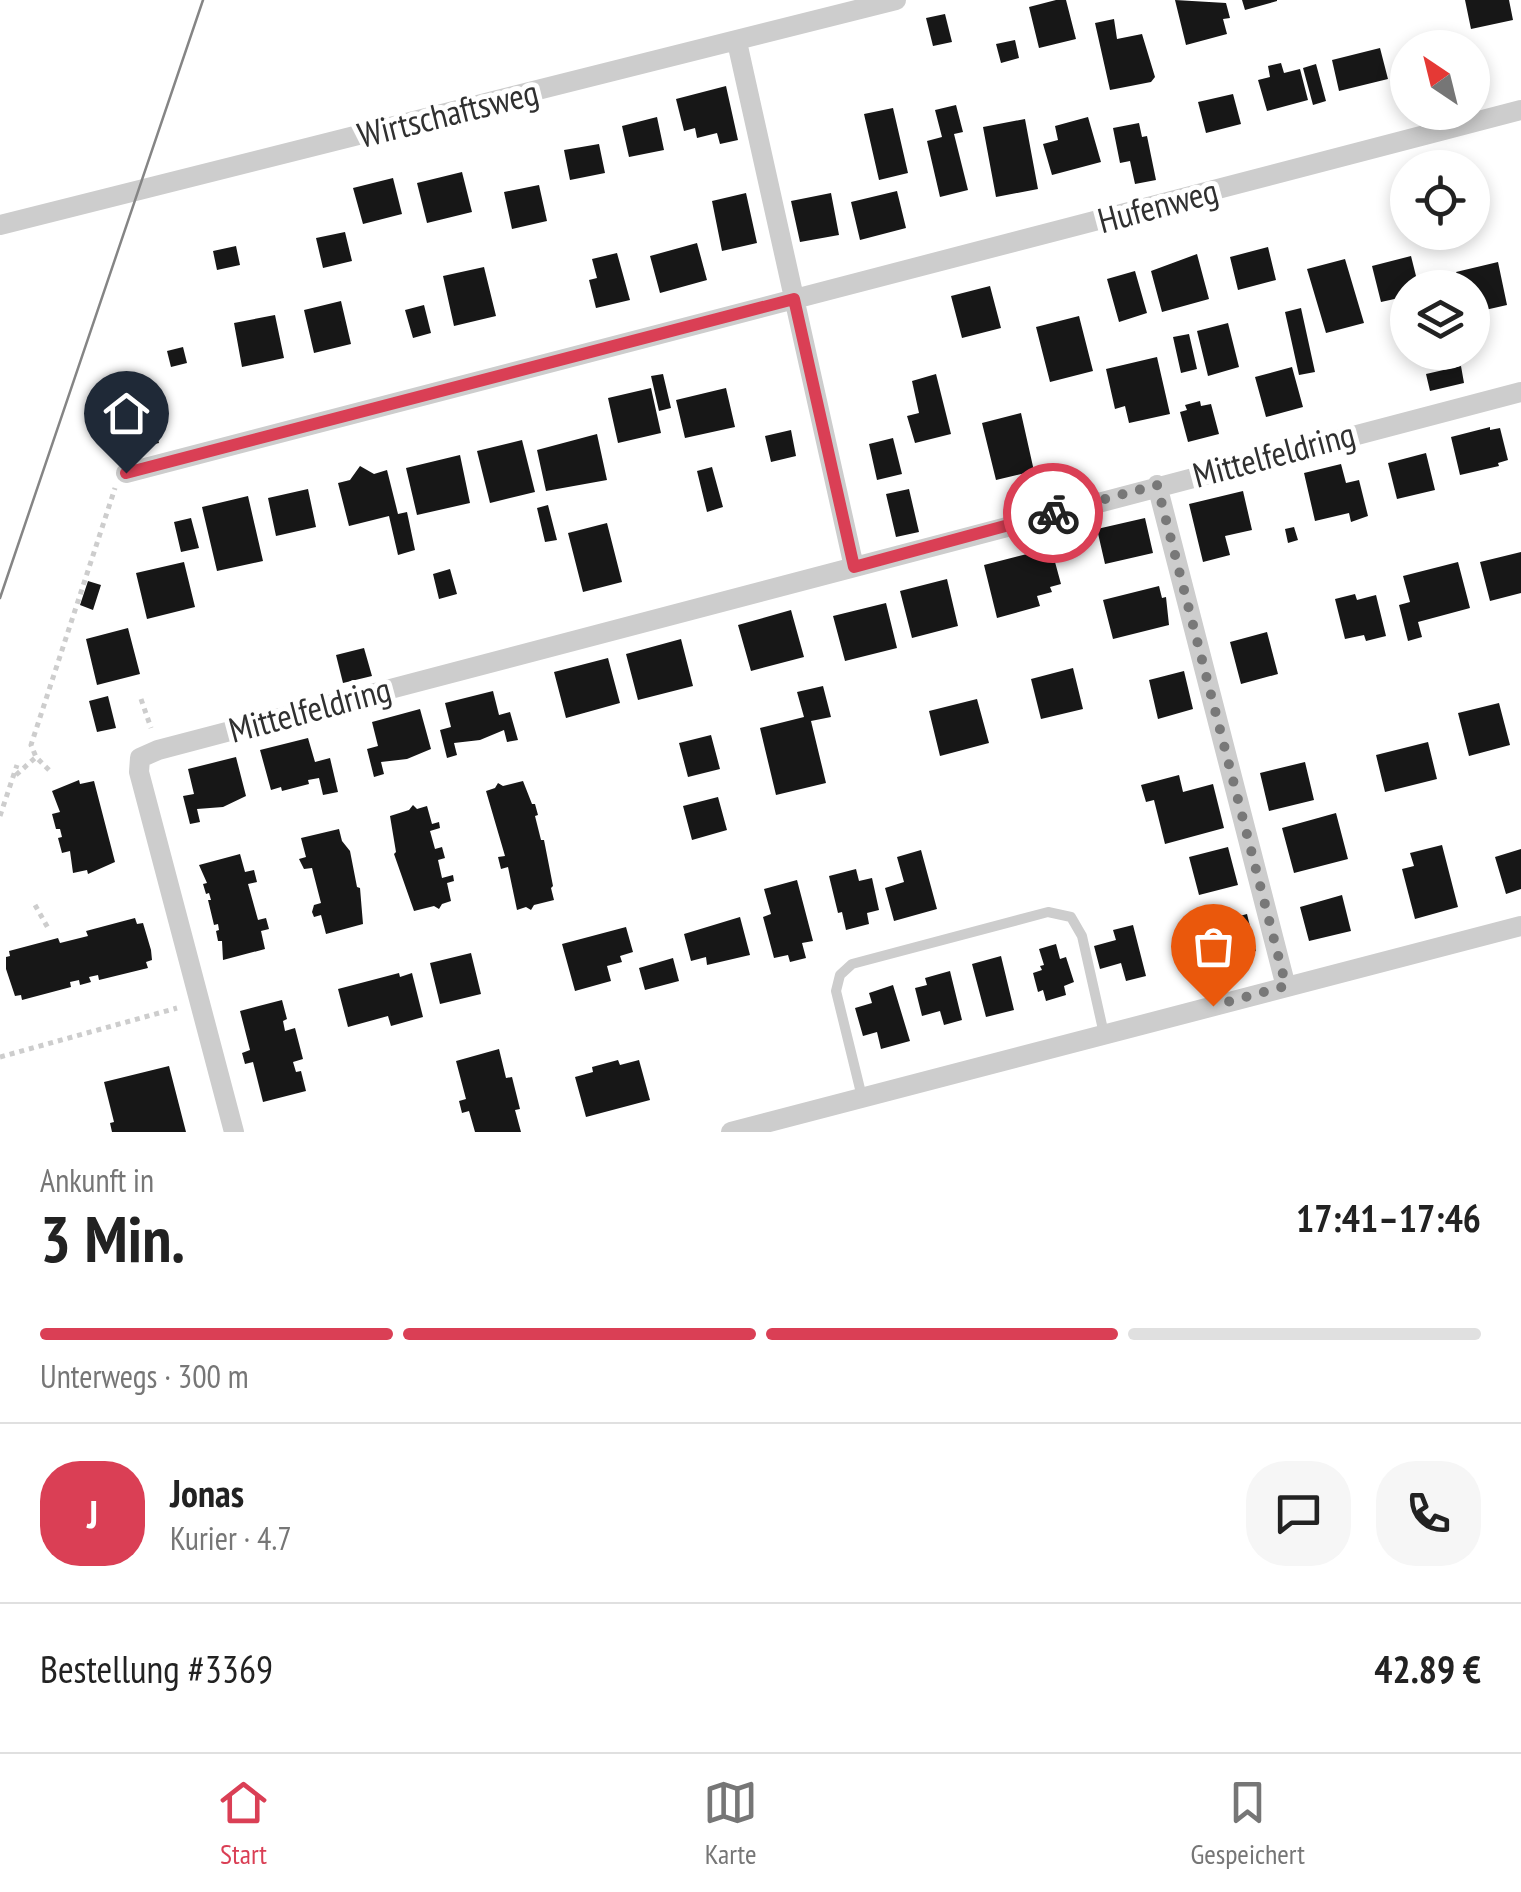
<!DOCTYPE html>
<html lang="de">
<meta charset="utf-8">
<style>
:root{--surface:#fff;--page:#f6f6f6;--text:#222;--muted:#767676;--line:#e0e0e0;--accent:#da3f55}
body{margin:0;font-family:"PT Sans Narrow",sans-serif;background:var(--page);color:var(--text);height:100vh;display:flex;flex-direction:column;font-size:38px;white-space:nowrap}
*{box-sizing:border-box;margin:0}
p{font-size:32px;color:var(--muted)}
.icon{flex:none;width:55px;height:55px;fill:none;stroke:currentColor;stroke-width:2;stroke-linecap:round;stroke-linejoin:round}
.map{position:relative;height:1132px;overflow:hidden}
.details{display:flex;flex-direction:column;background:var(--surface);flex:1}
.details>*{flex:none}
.needle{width:65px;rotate:325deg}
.tools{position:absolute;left:1390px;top:30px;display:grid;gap:20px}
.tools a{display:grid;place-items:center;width:100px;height:100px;border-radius:50%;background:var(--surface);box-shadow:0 5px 15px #0003;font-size:50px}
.pin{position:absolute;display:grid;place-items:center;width:85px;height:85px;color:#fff;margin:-102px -42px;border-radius:50% 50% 50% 0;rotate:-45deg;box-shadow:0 0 10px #0007}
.pin .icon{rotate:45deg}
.courier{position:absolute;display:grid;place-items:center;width:100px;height:100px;margin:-50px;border:8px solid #da3f55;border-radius:50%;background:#fff;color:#222;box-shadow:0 2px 12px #0007}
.summary em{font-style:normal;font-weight:700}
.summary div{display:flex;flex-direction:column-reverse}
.summary{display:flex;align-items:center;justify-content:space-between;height:170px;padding:0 40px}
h1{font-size:65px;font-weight:700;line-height:75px}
.bar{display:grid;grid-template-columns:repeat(4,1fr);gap:15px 10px;align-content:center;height:120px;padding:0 40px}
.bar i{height:12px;border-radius:8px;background:var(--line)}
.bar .current{background:var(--accent)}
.bar p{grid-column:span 4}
.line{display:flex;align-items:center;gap:25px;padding:0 40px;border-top:2px solid var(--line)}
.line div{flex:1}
.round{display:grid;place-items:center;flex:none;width:105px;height:105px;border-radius:40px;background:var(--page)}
.tabs{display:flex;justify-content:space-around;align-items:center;height:140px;border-top:2px solid var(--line);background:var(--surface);font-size:28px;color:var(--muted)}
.tabs a{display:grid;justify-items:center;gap:5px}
.tabs .current{color:var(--accent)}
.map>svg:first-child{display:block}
.building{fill:#171717}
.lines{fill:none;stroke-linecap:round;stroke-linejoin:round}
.path{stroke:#cdcdcd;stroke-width:5;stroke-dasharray:5 5;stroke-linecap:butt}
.lane{stroke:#cdcdcd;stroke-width:10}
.street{stroke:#cdcdcd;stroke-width:20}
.tram{stroke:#858585;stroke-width:2.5}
.done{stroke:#787878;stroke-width:10;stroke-dasharray:0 18}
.route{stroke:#da3f55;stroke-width:12}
.labels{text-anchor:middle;stroke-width:10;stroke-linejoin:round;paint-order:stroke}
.street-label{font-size:35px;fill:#303030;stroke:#fff}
</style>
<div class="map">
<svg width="1521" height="1132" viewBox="0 0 1521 1132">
<rect width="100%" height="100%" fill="#fff"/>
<path class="building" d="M1056 0H1066L1076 39 1039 48 1029 7Z
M1175 0 1226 3 1230 18 1223 19 1227 34 1186 45Z
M1242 0H1277V1L1245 10Z
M1465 0H1509L1513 20 1471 29Z
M945 14 952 42 933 46 926 18Z
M1114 19 1117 39 1142 34 1155 77 1151 82 1110 90 1095 23Z
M1015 40 1019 58 1001 63 996 44Z
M1440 40 1442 48H1416V46Z
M1380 48 1388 79 1339 91 1332 60Z
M1281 63 1284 73 1300 69 1308 100 1267 111 1258 80 1270 77 1268 66Z
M1316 64 1326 101 1313 105 1303 68Z
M726 86 738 140 720 144 717 133 697 138 695 128 684 131 676 99Z
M1233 94 1241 124 1206 133 1198 102Z
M956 105 963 132 954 134 968 190 940 197 927 141 942 137 935 110Z
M893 108 908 173 879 180 864 114Z
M657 117 664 150 629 157 622 126Z
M1088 117 1101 162 1052 175 1043 144 1058 140 1055 126Z
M1025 119 1038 189 996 197 983 127Z
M1139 123 1142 137 1147 136 1156 180 1135 184 1130 161 1120 163 1113 128Z
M599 144 605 173 570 180 564 150Z
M462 172 472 212 427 223 417 183Z
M1474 174 1484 211 1472 214V175Z
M393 178 402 214 363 224 353 188Z
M539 185 547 221 512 229 504 192Z
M897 191 906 228 860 240 851 202Z
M746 193 757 243 722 251 712 201Z
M831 193 839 235 800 242 791 201Z
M345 232 352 261 323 268 316 238Z
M697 243 707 280 660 293 650 256Z
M236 246 240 265 217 270 213 251Z
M1268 247 1276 280 1238 290 1230 257Z
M617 253 630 300 596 308 589 280 597 278 592 259Z
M1197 254 1209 299 1162 312 1151 271Z
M1411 256 1419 288H1408V296L1381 302 1372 266Z
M1345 259 1364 323 1326 333 1307 269Z
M1498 262 1507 305 1472 313V288H1460L1456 272Z
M484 267 496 316 454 326 443 276Z
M1135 271 1147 313 1119 322 1107 279Z
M990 286 1001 328 962 338 951 296Z
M341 301 351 344 314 353 304 310Z
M424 305 431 333 413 338 405 310Z
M1301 308 1315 372 1299 375 1285 312Z
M275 315 284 358 242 367 234 323Z
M1079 316 1093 371 1050 382 1036 327Z
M1228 323 1239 367 1208 376 1197 331Z
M1189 334 1197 369 1181 373 1173 337Z
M183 347 187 363 171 367 167 351Z
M1157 357 1170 414 1129 423 1125 406 1115 409 1106 369Z
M1461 366 1464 383 1430 391 1426 374Z
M1292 367 1303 407 1266 417 1255 377Z
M663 374 671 408 659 411 651 376Z
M936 374 951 434 915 443 907 416 919 413 912 381Z
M651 388 661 433 618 443 608 398Z
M726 388 735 427 685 438 676 400Z
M1200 401 1201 406 1211 404 1219 434 1188 442 1180 412 1187 410 1185 405Z
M1021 413 1034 471 996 480 982 423Z
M1490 427V430L1500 428 1508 460 1498 463 1499 466 1460 475 1451 437Z
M155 429 159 443 150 445 146 432Z
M791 430 796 456 771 462 765 436Z
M597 434 607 480 546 491 537 450Z
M893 438 902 474 877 480 869 444Z
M522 440 535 492 490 503 477 451Z
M1426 453 1435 490 1397 499 1388 463Z
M460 455 470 503 417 515 406 468Z
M1341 464 1346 483 1359 480 1368 516 1351 522 1349 513 1315 521 1304 473Z
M360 466 374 474 387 470 398 514 407 512 415 550 398 555 389 516 349 526 338 483 350 480Z
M712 467 723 507 707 512 697 471Z
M308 489 316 527 276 536 268 498Z
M909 489 919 532 896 537 886 494Z
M1243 491 1252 530 1225 536 1230 555 1203 562 1189 504Z
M248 496 263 561 217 571 202 507Z
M548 505 557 540 545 542 537 508Z
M191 518 199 548 181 552 174 522Z
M1145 518 1153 553 1105 564 1097 529Z
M607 523 622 582 583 592 568 533Z
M1294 527 1298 540 1288 543 1285 529Z
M1043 550 1044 553 1052 551 1061 584 1050 587 1052 592 1037 596 1040 606 997 618 984 565Z
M1521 552V593L1490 601 1480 562Z
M184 562 195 607 147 619 136 573Z
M1458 562 1470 608 1418 622 1422 637 1408 641 1399 605 1410 602 1403 576Z
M450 569 457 594 439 599 433 574Z
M947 579 958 626 912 638 900 591Z
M88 581 101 585 93 610 80 605Z
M1159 586 1162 598 1166 597 1169 625 1113 639 1103 600Z
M1355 594 1357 600 1376 595 1386 636 1366 641 1364 635 1345 639 1335 599Z
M886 603 897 648 845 661 833 616Z
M791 610 804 657 751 671 738 625Z
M128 628 140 674 97 685 86 639Z
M1267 632 1278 674 1241 684 1230 642Z
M681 639 693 686 638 700 626 654Z
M364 648 372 676 343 683 336 655Z
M608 658 620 703 566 718 554 672Z
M1073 668 1083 709 1041 719 1031 679Z
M1184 671 1193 709 1158 719 1149 680Z
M823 686 831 717 811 721 826 783 776 795 760 728 804 717 797 692Z
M493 691 499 715 510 712 518 740 507 742 504 730 480 740 454 743 457 755 447 758 440 730 451 727 445 703Z
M108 696 116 728 97 732 89 701Z
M977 699 989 743 940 756 929 711Z
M1499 703 1510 745 1469 756 1458 713Z
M420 709 431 749 407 759 381 762 384 774 374 777 367 749 378 746 372 722Z
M711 735 720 769 688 777 679 743Z
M308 738 315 762 330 758 338 792 323 795 319 778 308 780 309 784 282 791 281 787 271 790 260 750Z
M1428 742 1437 779 1385 792 1376 755Z
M236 757 246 796 223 807 197 809 200 822 190 824 183 796 194 794 188 769Z
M1305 762 1314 800 1269 811 1260 773Z
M1179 775 1183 792 1213 784 1224 828 1165 844 1154 800 1146 802 1141 785Z
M79 780 80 784 94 781 115 862 88 874 87 870 73 873 70 851 62 853 58 838 62 837 60 829H56L52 814 60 812 52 791Z
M523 781 532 804H535L538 815 535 816 541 840H544L553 886 551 888 554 900 534 905 531 910 526 907 517 910 508 867 501 869 498 857 505 856 486 791 495 788 498 783 503 786Z
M718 797 727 830 692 840 683 806Z
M413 805 417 809 427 806 432 824 439 822 440 828 430 831 435 849 442 847 445 858 438 860 442 878 453 875 454 881 447 883 451 901 442 904 439 909 434 906 414 911 394 854 396 852 390 816 409 810Z
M1336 813 1348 859 1294 873 1282 828Z
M339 829 342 841 350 851 357 887 360 888 363 924 326 934 321 915 314 917 312 912 314 905 321 903 312 868 304 869 299 859 306 857 301 838Z
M1442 845 1458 907 1415 919 1402 869 1414 866 1410 853Z
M1228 847 1238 885 1199 895 1189 857Z
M1521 849V889L1506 894 1495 857Z
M921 850 937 909 894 921 885 888 904 882 897 857Z
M240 854 245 872 254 870 257 882 248 884 258 920 266 918 269 929 261 931 265 949 223 960 222 941H218L216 931 219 930 218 924 214 925 208 900H211L209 893 206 894 203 884 207 883 199 865Z
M856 869 859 881 872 878 879 910 867 913 869 924 846 930 842 912 838 913 829 876Z
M797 880 813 941 802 943 806 958 790 962 788 955 774 958 763 917 771 914 764 889Z
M1342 895 1351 931 1309 941 1300 907Z
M1247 914 1256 951 1220 960 1210 924Z
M740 917 750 955 707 965 706 957 691 961 684 934Z
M135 918 137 924 143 923 151 950 152 960 146 962 148 968 99 980 98 975 89 977 91 982 80 985 79 980 70 982 71 987 22 1000 21 995 15 996 6 969V957L10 956 9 951 58 938 60 943 88 936 86 931Z
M1133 925 1146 976 1126 981 1121 963 1100 969 1094 946 1116 940 1113 930Z
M626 927 633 952 620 956 622 962 607 966 611 981 575 991 562 944Z
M1056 944 1060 959 1066 957 1074 982 1064 986 1066 995 1046 1001 1043 990 1038 992 1033 973 1042 970 1040 966 1044 965 1039 949Z
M471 953 481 994 440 1004 430 963Z
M1001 956 1014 1010 986 1017 972 964Z
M673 958 679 981 645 990 639 968Z
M950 971 962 1020 944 1025 940 1011 922 1016 915 988 927 985 925 978Z
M399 973 400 977 412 973 423 1017 391 1026 388 1016 348 1027 338 989Z
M893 985 910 1041 881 1049 877 1032 863 1036 855 1008 872 1003 869 993Z
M282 1000 287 1019 283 1021 285 1031 295 1028 303 1059 293 1062 296 1072 301 1071 306 1091 263 1102 253 1062 245 1064 242 1053 250 1050 240 1011Z
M499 1049 506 1078 512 1077 520 1109 515 1110 521 1132H475L469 1111 462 1113 459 1101 466 1099 456 1061Z
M618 1060 620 1065 639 1060 650 1100 586 1117 575 1077 593 1072 592 1067Z
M169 1066 186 1132H112L110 1123 114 1122 104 1082Z"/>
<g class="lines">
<path class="path" d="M141 699 151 728
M49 770 36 757 31 745 115 488
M16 775 36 757
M0 816 17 765
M35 905 48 928
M0 1057 177 1008"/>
<path class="lane" d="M862 1097 836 991 840 975 852 964 1048 912 1071 917 1082 936 1104 1034"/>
<path class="street" d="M737 42 854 567
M0 225 896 0
M126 473 1521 110
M1157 485 1286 987
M234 1132 139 772 140 758 158 750 1521 392
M731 1132 1521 926"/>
<path class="tram" d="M0 598 203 0"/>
</g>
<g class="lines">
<path class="done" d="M1053 513 1157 485 1286 986 1213 1006"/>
<path class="route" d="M126 473 794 299 854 567 1053 513"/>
</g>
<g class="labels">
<g class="street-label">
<text transform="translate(448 114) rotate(-14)" y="12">Wirtschaftsweg</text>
<text transform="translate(1158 206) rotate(-15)" y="12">Hufenweg</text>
<text transform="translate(1274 455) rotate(-15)" y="12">Mittelfeldring</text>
<text transform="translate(310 710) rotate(-15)" y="12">Mittelfeldring</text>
</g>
</g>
</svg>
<div class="tools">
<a><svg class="needle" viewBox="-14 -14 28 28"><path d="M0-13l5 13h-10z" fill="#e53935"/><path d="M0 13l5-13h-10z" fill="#767676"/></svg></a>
<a><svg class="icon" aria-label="locate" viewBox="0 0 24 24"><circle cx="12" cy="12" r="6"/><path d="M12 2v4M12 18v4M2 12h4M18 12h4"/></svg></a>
<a><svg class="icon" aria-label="layers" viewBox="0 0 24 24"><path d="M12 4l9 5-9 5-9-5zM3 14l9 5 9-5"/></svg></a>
</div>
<div class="pin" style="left:1213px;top:1006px;background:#ea580c"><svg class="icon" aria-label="bag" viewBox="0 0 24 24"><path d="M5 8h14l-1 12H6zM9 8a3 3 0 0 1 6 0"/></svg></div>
<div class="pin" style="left:126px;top:473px;background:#1f2937"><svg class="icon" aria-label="home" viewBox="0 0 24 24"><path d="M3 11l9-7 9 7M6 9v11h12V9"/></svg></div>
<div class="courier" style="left:1053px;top:513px"><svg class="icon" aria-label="bike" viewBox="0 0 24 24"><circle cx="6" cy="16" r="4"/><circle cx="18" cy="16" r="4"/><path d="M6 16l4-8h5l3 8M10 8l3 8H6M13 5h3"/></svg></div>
</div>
<section class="details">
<div class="summary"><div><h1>3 Min.</h1><p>Ankunft in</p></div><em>17:41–17:46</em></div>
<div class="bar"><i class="current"></i><i class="current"></i><i class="current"></i><i></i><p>Unterwegs · 300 m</p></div>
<div class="line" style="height:180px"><b class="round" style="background:var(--accent);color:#fff">J</b><div><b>Jonas</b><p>Kurier · 4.7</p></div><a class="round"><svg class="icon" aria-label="chat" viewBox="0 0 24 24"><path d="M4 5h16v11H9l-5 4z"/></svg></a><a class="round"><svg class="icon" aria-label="phone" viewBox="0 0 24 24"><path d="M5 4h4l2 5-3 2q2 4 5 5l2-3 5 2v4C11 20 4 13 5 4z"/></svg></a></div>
<div class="line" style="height:130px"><div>Bestellung #3369</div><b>42.89 €</b></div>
</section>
<nav class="tabs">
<a class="current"><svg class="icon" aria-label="home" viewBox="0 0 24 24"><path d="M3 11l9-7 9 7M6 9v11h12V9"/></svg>Start</a>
<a><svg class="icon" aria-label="map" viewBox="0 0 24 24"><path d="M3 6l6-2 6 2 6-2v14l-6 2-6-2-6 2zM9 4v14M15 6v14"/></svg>Karte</a>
<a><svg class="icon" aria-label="saved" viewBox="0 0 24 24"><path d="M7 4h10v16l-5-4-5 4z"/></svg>Gespeichert</a>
</nav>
